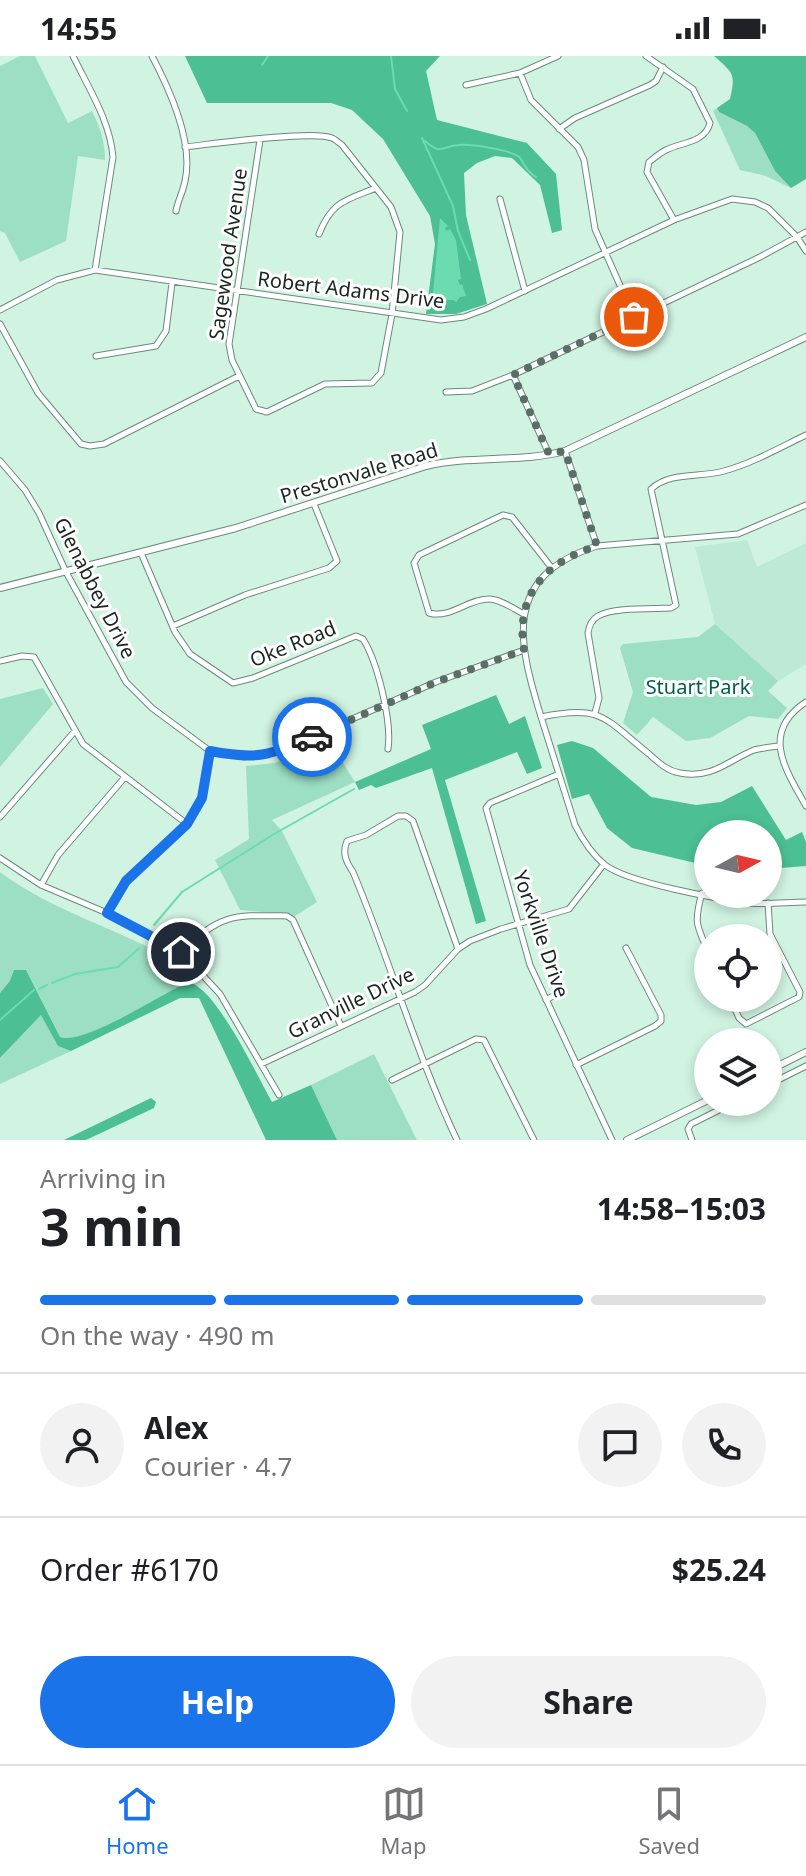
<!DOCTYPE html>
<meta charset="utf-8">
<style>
:root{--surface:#fff;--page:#f2f2f2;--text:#202124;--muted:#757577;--line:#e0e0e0;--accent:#1a73e8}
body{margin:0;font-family:"Noto Sans",sans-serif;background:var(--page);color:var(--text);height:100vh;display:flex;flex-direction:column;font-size:30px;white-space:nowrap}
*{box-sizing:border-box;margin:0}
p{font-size:26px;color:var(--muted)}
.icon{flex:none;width:44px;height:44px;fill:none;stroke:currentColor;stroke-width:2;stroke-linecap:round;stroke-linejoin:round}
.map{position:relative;height:1084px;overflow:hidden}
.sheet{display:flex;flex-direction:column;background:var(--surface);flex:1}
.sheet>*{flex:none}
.needle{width:52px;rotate:82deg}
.tools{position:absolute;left:694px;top:764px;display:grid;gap:16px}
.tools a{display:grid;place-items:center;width:88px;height:88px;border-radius:50%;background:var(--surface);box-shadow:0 4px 12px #0003;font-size:40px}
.pin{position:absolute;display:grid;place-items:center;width:68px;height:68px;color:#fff;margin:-34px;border:4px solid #fff;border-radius:50%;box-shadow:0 2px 8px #0007}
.courier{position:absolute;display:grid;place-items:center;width:80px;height:80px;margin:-40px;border:6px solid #1a73e8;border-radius:50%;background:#fff;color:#222;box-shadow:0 2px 10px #0007}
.head em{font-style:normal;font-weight:700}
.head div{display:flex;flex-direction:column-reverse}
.head{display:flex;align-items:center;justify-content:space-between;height:136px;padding:0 40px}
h1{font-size:52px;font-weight:700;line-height:60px}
.bar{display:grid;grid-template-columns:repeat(4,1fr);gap:12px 8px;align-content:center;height:96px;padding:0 40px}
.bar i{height:10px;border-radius:6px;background:var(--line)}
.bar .on{background:var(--accent)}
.bar p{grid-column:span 4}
.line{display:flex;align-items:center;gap:20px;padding:0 40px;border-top:2px solid var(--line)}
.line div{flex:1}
.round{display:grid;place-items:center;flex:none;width:84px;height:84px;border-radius:42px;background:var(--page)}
.button{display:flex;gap:16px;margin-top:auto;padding:16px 40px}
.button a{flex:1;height:92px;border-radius:48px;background:var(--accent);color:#fff;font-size:32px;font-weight:700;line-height:92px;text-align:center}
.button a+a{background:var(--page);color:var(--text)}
.status{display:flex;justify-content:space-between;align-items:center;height:56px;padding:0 40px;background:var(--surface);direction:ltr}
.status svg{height:22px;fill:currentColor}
.menu{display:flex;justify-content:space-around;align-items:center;height:112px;border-top:2px solid var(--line);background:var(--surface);font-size:22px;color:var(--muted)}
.menu a{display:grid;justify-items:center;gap:4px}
.menu .on{color:var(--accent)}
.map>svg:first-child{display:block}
.built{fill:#bee9d5}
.green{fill:#9ddfc2}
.forest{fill:#4cbf94}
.water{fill:#6bdcb0}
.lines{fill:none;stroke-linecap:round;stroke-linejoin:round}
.stream{stroke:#6bdcb0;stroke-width:2}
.minor-casing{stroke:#6a8a7b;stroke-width:7}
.tertiary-casing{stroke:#6a8a7b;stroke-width:8}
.minor{stroke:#fff;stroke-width:5}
.tertiary{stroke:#fff;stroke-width:6}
.done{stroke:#5a6e65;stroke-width:8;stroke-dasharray:0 14.4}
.route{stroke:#1a73e8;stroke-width:10}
.labels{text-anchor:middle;stroke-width:6;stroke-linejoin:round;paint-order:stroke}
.street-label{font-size:20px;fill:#1a2721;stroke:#fff}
.park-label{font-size:20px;fill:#005f44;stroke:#fff}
</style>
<div class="status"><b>14:55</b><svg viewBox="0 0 49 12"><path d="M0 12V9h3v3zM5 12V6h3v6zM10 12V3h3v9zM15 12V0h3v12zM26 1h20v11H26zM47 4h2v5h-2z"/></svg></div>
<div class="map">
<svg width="806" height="1084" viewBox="0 0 806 1084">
<rect width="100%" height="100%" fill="#d0f3e2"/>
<path class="built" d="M747 484 757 511 806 487V608L778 625 715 568 695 491Z"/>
<path class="green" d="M20 0H35L68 67 92 55C100 71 105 85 105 104L78 100 66 185 20 206 5 177 0 175V10Z
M717 52 719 56 747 70 755 77 775 115 791 132 766 120 740 114 713 55Z
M715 568 778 625 768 635 787 652 778 663 749 660 710 682 686 685 653 661 637 679 623 667 633 636 620 592 623 588 698 581Z
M43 632 53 648 0 711V643Z
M328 683 355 726 272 764 282 775 317 846 292 862 276 857 240 854 215 804 249 783 246 710 275 707Z
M0 816C53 856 120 873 176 906L181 910 182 920 178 931C154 944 84 989 60 981L26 914 0 937Z
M42 958 58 990 71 995 0 1028V1002Z
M374 998 417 1084H337L311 1029Z"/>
<path class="forest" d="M185 0H440L426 15 437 64 527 87 556 118 562 174 552 177 540 129 512 102 495 100 477 107 464 117 466 159 487 248 456 258H426L435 188 430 160 383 83 352 54 331 47H207Z
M714 0H806V123L791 132 775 115 755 77 747 70 719 56 717 52 730 43C736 17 733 17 714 0Z
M496 639 509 668 525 660 542 712 527 718 517 696 445 724 486 865 476 868 432 712 376 732 371 729 359 734 355 726 431 693 422 669Z
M572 685 593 692 651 741 696 749 721 746 752 730 786 784 802 776 806 786V810L768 813V778H708V810L632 792 607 772 589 738 572 743 557 689Z
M14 914H26L60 981C83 989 154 943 178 931L192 927C220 940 256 1018 272 1046L311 1029 337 1084H266L199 942H180L71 995 58 990 41 959 0 1002V937L10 925Z
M151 1042 156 1046 154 1052 86 1084H64Z"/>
<path class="water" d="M440 162 448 170 445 172 446 175 450 173 456 184 461 223 458 224 460 229 462 228 466 240 460 241 456 246 453 244H436L433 237Z"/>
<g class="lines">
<path class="stream" d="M391 0 395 33 407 55
M262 9 268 0
M422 82 453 150 458 175 470 204
M425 85C442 100 441 90 459 89 470 88 514 94 520 102 526 110 526 115 536 121
M154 869 182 836 274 778 354 733
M52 927 75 918 118 911 139 892
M39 933 47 929
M0 964 34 934"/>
<g class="minor-casing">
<path id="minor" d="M73 0C89 33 110 65 113 101L95 214
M152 0C170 34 194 86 185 125 183 136 178 144 176 155
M646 0 693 33 710 67C705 87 682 86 666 94 660 97 654 102 649 106L647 116 674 164
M520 17 531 44 578 91 584 104 595 173 634 261
M466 29 520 17 558 0
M559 73 575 62 650 29 656 25 663 11
M185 91C212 88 312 74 332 82 335 83 339 87 342 89L391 151 400 176 392 258 381 317 372 327 325 328 267 356 256 353 232 304 229 288 260 84
M500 143 525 235
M319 178C332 145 346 144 376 132
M0 254 57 224 95 214 441 264 464 261 486 253 674 164 732 143 755 146 768 152 797 181 806 195
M0 268 38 337 81 388 90 390 104 388 239 320
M96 300 156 290 166 275 172 227
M513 319 549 398
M446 336 472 335 513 319 760 201 806 176
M565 395 597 490
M0 405 25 434 39 457 66 516 126 626 152 652 210 695 244 701 282 694 436 626 524 594
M806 449 738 478 597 490C501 521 518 586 542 664 553 699 564 734 575 769 582 783 593 799 605 809 629 827 718 843 750 847 768 849 788 846 806 846
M141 497 175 576 190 598 233 627 253 622 356 580 363 583C378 607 392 666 388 693
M524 558C514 553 500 543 489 543 467 543 451 563 429 557L414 507 419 499 503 459 512 461 551 511
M173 570 245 539 329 512 337 505 314 448
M0 605 22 600 34 601 83 688 187 768
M806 646C760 676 785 713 806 750
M595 657 599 642 588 577C589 570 591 564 598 560 613 551 652 553 671 552L676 549 651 433C671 415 700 422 724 415 753 407 779 392 806 379
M541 661C602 648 604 662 649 698 658 706 667 715 680 717 713 723 727 705 754 694 762 692 771 691 779 690
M559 718 490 747 486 752 530 909 612 1084
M0 761 75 675
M0 802 41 829 107 857 181 896 220 938 279 1039
M41 829 58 799 125 721
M702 837C694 865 696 869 708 895
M107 857 126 825 187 768 202 742 210 695
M181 896C221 857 234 859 287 860L293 864 341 970
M730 942 739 962 746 968 799 941 800 936 770 878 768 847
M546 944 558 937
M261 1008 415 936 425 929 458 893 470 885 501 873 569 853 604 808
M576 1009 655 970 661 965V959L626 892
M392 1024 476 983 484 984 534 1084
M768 1029 806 1010
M457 1084C416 998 390 904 353 816 346 806 342 797 347 785L366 779 398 760H406L413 765 458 893
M692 1084 688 1073 691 1068 735 1046"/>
</g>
<g class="tertiary-casing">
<path id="tertiary" d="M0 532 236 472 426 410C471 399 520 407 565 395L806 281
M768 1015 806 996
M627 1084 708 1044"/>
</g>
<use href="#minor" class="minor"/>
<use href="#tertiary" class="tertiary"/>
</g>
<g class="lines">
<path class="done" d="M312 681 436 626 524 594C515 538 546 506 597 490L565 395 549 398 513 319 634 261"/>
<path class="route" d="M181 896 107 857 126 825 187 768 202 742 210 695C258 704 267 700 312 681"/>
</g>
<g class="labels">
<g class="street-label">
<text transform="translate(228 198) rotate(-82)" y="7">Sagewood Avenue</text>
<text transform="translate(351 234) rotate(7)" y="7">Robert Adams Drive</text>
<text transform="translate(359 417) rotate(-17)" y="7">Prestonvale Road</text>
<text transform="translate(95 532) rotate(63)" y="7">Glenabbey Drive</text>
<text transform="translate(293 588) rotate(-22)" y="7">Oke Road</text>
<text transform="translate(541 878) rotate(71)" y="7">Yorkville Drive</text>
<text transform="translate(351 947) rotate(-26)" y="7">Granville Drive</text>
</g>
<g class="park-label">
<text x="698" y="638">Stuart Park</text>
</g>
</g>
</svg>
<div class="tools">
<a><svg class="needle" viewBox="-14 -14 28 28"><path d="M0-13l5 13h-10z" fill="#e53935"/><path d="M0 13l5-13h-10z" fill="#757577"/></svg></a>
<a><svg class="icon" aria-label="locate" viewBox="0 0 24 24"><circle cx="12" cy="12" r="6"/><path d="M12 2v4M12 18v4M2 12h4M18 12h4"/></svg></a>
<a><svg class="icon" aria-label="layers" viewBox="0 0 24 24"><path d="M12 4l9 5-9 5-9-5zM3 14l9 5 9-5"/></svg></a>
</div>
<div class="pin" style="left:634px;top:261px;background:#ea580c"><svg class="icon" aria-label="bag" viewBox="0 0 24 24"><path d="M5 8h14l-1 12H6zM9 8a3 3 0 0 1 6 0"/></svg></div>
<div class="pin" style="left:181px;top:896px;background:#1f2937"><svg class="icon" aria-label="home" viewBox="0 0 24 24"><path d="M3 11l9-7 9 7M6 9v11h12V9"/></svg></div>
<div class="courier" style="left:312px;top:681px"><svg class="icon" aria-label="car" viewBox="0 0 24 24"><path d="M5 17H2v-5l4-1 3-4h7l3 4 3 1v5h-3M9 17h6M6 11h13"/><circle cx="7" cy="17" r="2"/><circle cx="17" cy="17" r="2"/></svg></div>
</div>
<section class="sheet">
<div class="head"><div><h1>3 min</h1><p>Arriving in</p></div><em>14:58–15:03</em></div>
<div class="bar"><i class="on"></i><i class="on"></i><i class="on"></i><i></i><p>On the way · 490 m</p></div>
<div class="line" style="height:144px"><a class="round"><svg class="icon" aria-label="person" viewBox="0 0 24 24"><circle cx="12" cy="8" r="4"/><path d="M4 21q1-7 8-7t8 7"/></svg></a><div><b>Alex</b><p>Courier · 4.7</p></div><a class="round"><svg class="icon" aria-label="chat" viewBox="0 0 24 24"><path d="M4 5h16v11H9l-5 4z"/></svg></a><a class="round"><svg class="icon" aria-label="phone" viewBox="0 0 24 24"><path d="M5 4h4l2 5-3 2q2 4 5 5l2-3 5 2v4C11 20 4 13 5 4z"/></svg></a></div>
<div class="line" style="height:104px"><div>Order #6170</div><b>$25.24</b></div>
<div class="button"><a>Help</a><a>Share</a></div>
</section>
<nav class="menu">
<a class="on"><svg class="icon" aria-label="home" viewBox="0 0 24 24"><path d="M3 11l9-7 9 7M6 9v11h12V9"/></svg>Home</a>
<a><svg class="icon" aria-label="map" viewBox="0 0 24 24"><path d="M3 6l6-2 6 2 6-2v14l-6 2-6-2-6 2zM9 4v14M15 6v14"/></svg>Map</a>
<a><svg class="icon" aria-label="saved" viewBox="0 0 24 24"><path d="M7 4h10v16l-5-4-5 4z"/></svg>Saved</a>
</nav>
